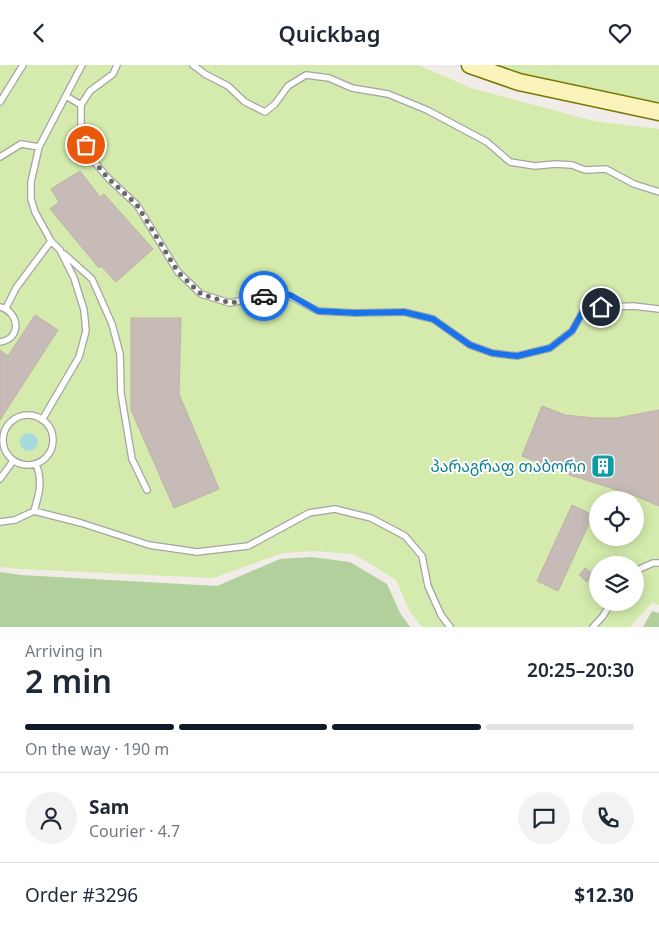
<!DOCTYPE html>
<meta charset="utf-8">
<style>
:root{--surface:#fff;--page:#f2f2f3;--text:#1f2937;--muted:#747a83;--line:#e0e1e3;--accent:#111827}
body{margin:0;font-family:"Noto Sans","Noto Sans Georgian",sans-serif;background:var(--page);color:var(--text);height:100vh;display:flex;flex-direction:column;font-size:19px;white-space:nowrap}
*{box-sizing:border-box;margin:0}
p{font-size:16px;color:var(--muted)}
.icon{flex:none;width:28px;height:28px;fill:none;stroke:currentColor;stroke-width:2;stroke-linecap:round;stroke-linejoin:round}
.map{position:relative;height:562px;overflow:hidden}
.drawer{display:flex;flex-direction:column;background:var(--surface);flex:1}
.drawer>*{flex:none}
.buttons{position:absolute;left:589px;top:426px;display:grid;gap:10px}
.buttons a{display:grid;place-items:center;width:55px;height:55px;border-radius:50%;background:var(--surface);box-shadow:0 2px 12px #0003;font-size:25px}
.pin{position:absolute;display:grid;place-items:center;width:42px;height:42px;color:#fff;margin:-21px;border:2px solid #fff;border-radius:50%;box-shadow:0 1px 5px #0007}
.courier{position:absolute;display:grid;place-items:center;width:50px;height:50px;margin:-25px;border:4px solid #1a73e8;border-radius:50%;background:#fff;color:#222;box-shadow:0 1px 6px #0007}
.headline em{font-style:normal;font-weight:600}
.headline div{display:flex;flex-direction:column-reverse}
.headline{display:flex;align-items:center;justify-content:space-between;height:85px;padding:0 25px}
h1{font-size:32px;font-weight:600;line-height:38px}
.bar{display:grid;grid-template-columns:repeat(4,1fr);gap:8px 5px;align-content:center;height:60px;padding:0 25px}
.bar i{height:6px;border-radius:4px;background:var(--line)}
.bar .on{background:var(--accent)}
.bar p{grid-column:span 4}
.line{display:flex;align-items:center;gap:12px;padding:0 25px;border-top:1px solid var(--line)}
.line div{flex:1}
.round{display:grid;place-items:center;flex:none;width:52px;height:52px;border-radius:26px;background:var(--page)}
header{display:flex;justify-content:space-between;align-items:center;height:65px;padding:0 25px;background:var(--surface);font-size:22px;font-weight:600}
.map>svg:first-child{display:block}
.grass{fill:#d4ebad;fill-rule:evenodd}
.forest{fill:#b2d09b}
.water{fill:#a7dade}
.building{fill:#c6bbb6;stroke:#c3b0a9}
.lines{fill:none;stroke-linecap:round;stroke-linejoin:round}
.lane-casing{stroke:#a4a4a4;stroke-width:8}
.secondary-casing{stroke:#7a7604;stroke-width:19}
.lane{stroke:#fff;stroke-width:5.5}
.secondary{stroke:#faf4bb;stroke-width:16}
.done{stroke:#696766;stroke-width:5;stroke-dasharray:0 9}
.route{stroke:#1a73e8;stroke-width:6}
.labels{text-anchor:middle;stroke-width:4;stroke-linejoin:round;paint-order:stroke}
.culture-label{font-size:16px;fill:#0d838f;stroke:#fff;text-anchor:end}
</style>
<header><svg class="icon" aria-label="back" viewBox="0 0 24 24"><path d="M15 5l-7 7 7 7"/></svg>Quickbag<svg class="icon" aria-label="heart" viewBox="0 0 24 24"><path d="M12 20l-8-8c-3-5 5-10 8-4 3-6 11-1 8 4z"/></svg></header>
<div class="map">
<svg width="659" height="562" viewBox="0 0 659 562">
<rect width="100%" height="100%" fill="#f1ece7"/>
<path class="grass" d="M0 0H418L471 23 594 56 659 64V540L652 538 630 562H422L410 547 396 515 354 489 313 486 283 488 213 513 21 504 0 502ZM598 435H635V472H598ZM598 500H635V538H598Z
M468 0H659V44Z"/>
<path class="forest" d="M311 492 350 497 387 519 400 548 410 562H0V507L21 510 217 521 280 494Z
M652 546 659 548V562H643Z"/>
<path class="water" d="M20 377a9 9 0 1 1 18 0a9 9 0 1 1-18 0Z"/>
<path class="building" d="M80 106 100 132 104 129 153 184 116 217 101 201 99 203 50 144 59 137 51 124Z
M35 250 58 265 0 355V285L8 291Z
M131 253H181L179 329 219 424 174 443 131 345Z
M542 341 565 350 596 353H617L659 345V441L633 430 573 411 522 391Z
M572 440 593 450 558 526 537 516Z
M585 503 593 509 587 517 579 510Z"/>
<g class="lines">
<g class="lane-casing">
<path id="lane" d="M117 0 113 9 90 26 81 40V67L90 92 109 114 137 140 178 207 201 229 230 238 261 231H290L318 246 355 248 404 247 433 254 470 280 492 288 517 291 550 283 572 266 585 243 633 241 659 244
M193 0 205 9 228 21 245 37 265 47 275 39 288 21 306 10 329 13 352 23 388 29 427 45 487 77 510 97 535 101 555 99 572 100 585 105 606 104 634 119 659 127
M66 31 81 40
M0 37 23 0
M0 92 21 79 39 82
M64 189 92 214 112 259 120 289 121 328 132 394 147 425
M0 242C20 247 22 274 0 277
M6 243 16 223 51 176
M3 375a25 25 0 1 1 50 0a25 25 0 1 1-50 0Z
M42 355 79 292 86 266 84 245 74 213 60 185 51 176 35 147 31 134V117L39 82 82 0
M0 414 13 396
M34 446C39 430 43 416 36 399
M0 457 15 455 34 446 81 458 149 480 197 487 248 481 309 448 335 444 371 453 405 471 422 491 428 521 441 550 450 562
M635 506 653 498H659
M593 562 603 551 611 538"/>
</g>
<g class="secondary-casing">
<path id="secondary" d="M470 0 519 17 659 47"/>
</g>
<use href="#lane" class="lane"/>
<use href="#secondary" class="secondary"/>
</g>
<g class="lines">
<path class="done" d="M86 80 90 92 109 114 137 140 178 207 201 229 230 238 264 231"/>
<path class="route" d="M264 231 290 230 318 246 355 248 404 247 433 254 470 280 492 288 517 291 550 283 572 266 585 243 601 242"/>
</g>
<defs>
<g id="building-square" transform="scale(1.25)"><rect x="-9" y="-9" width="18" height="18" rx="4" fill="#0f9aa8" stroke="#fff"/><path d="M-4-6H4V6H1V3H-1V6H-4ZM-2.5-4.3h1.7v1.8h-1.7ZM.8-4.3h1.7v1.8H.8ZM-2.5-1h1.7V.8h-1.7ZM.8-1h1.7V.8H.8Z" fill="#fff"/></g>
</defs>
<g fill-rule="evenodd">
<use href="#building-square" x="603" y="401"/>
</g>
<g class="labels">
<g class="culture-label">
<text x="586" y="407">პარაგრაფ თაბორი</text>
</g>
</g>
</svg>
<div class="buttons">
<a><svg class="icon" aria-label="locate" viewBox="0 0 24 24"><circle cx="12" cy="12" r="6"/><path d="M12 2v4M12 18v4M2 12h4M18 12h4"/></svg></a>
<a><svg class="icon" aria-label="layers" viewBox="0 0 24 24"><path d="M12 4l9 5-9 5-9-5zM3 14l9 5 9-5"/></svg></a>
</div>
<div class="pin" style="left:86px;top:80px;background:#ea580c"><svg class="icon" aria-label="bag" viewBox="0 0 24 24"><path d="M5 8h14l-1 12H6zM9 8a3 3 0 0 1 6 0"/></svg></div>
<div class="pin" style="left:601px;top:242px;background:#1f2937"><svg class="icon" aria-label="home" viewBox="0 0 24 24"><path d="M3 11l9-7 9 7M6 9v11h12V9"/></svg></div>
<div class="courier" style="left:264px;top:231px"><svg class="icon" aria-label="car" viewBox="0 0 24 24"><path d="M5 17H2v-5l4-1 3-4h7l3 4 3 1v5h-3M9 17h6M6 11h13"/><circle cx="7" cy="17" r="2"/><circle cx="17" cy="17" r="2"/></svg></div>
</div>
<section class="drawer">
<div class="headline"><div><h1>2 min</h1><p>Arriving in</p></div><em>20:25–20:30</em></div>
<div class="bar"><i class="on"></i><i class="on"></i><i class="on"></i><i></i><p>On the way · 190 m</p></div>
<div class="line" style="height:90px"><a class="round"><svg class="icon" aria-label="person" viewBox="0 0 24 24"><circle cx="12" cy="8" r="4"/><path d="M4 21q1-7 8-7t8 7"/></svg></a><div><b>Sam</b><p>Courier · 4.7</p></div><a class="round"><svg class="icon" aria-label="chat" viewBox="0 0 24 24"><path d="M4 5h16v11H9l-5 4z"/></svg></a><a class="round"><svg class="icon" aria-label="phone" viewBox="0 0 24 24"><path d="M5 4h4l2 5-3 2q2 4 5 5l2-3 5 2v4C11 20 4 13 5 4z"/></svg></a></div>
<div class="line" style="height:65px"><div>Order #3296</div><b>$12.30</b></div>
</section>
